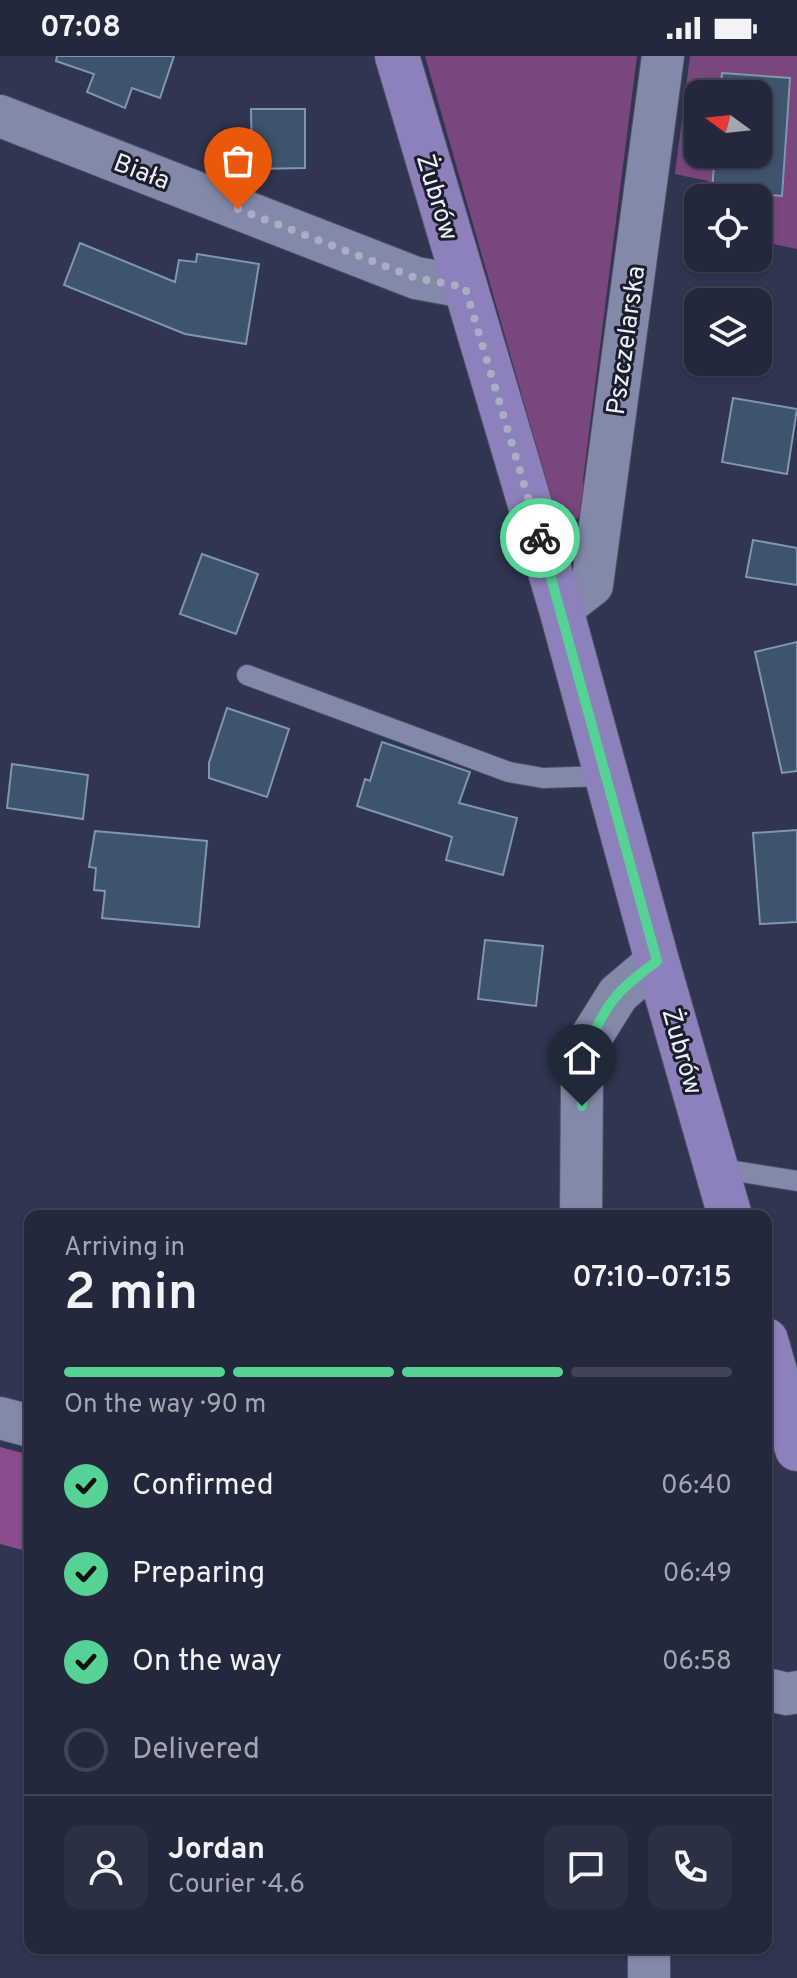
<!DOCTYPE html>
<meta charset="utf-8">
<style>
:root{--surface:#24283c;--page:#2c3043;--text:#f1f3f6;--muted:#a3a6af;--line:#414456;--accent:#54d395}
body{margin:0;font-family:Overpass,sans-serif;background:var(--page);color:var(--text);height:100vh;display:flex;flex-direction:column;font-size:30px;white-space:nowrap}
*{box-sizing:border-box;margin:0}
p{font-size:26px;color:var(--muted)}
.icon{flex:none;width:44px;height:44px;fill:none;stroke:currentColor;stroke-width:2;stroke-linecap:round;stroke-linejoin:round}
.map{position:relative;flex:1;overflow:hidden}
.sheet{position:absolute;left:24px;top:1154px;width:748px;height:744px;display:flex;flex-direction:column;background:var(--surface);border-radius:16px;box-shadow:0 2px 6px #0004,0 0 0 2px var(--line)}
.sheet>*{flex:none}
.needle{width:52px;rotate:285deg}
.buttons{position:absolute;left:684px;top:24px;display:grid;gap:16px}
.buttons a{display:grid;place-items:center;width:88px;height:88px;border-radius:16px;background:var(--surface);box-shadow:0 2px 6px #0004,0 0 0 2px var(--line);font-size:40px}
.pin{position:absolute;display:grid;place-items:center;width:68px;height:68px;color:#fff;margin:-82px -34px;border-radius:50% 50% 50% 0;rotate:-45deg;box-shadow:0 0 8px #0007}
.pin .icon{rotate:45deg}
.courier{position:absolute;display:grid;place-items:center;width:80px;height:80px;margin:-40px;border:6px solid #54d395;border-radius:50%;background:#fff;color:#222;box-shadow:0 2px 10px #0007}
.summary em{font-style:normal;font-weight:600}
.summary div{display:flex;flex-direction:column-reverse}
.summary{display:flex;align-items:center;justify-content:space-between;height:136px;padding:0 40px}
h1{font-size:52px;font-weight:600;line-height:60px}
.bar{display:grid;grid-template-columns:repeat(4,1fr);gap:12px 8px;align-content:center;height:96px;padding:0 40px}
.bar i{height:10px;border-radius:6px;background:var(--line)}
.bar .active{background:var(--accent)}
.bar p{grid-column:span 4}
.line{display:flex;align-items:center;gap:20px;padding:0 40px;border-top:2px solid var(--line)}
.line div{flex:1}
.round{display:grid;place-items:center;flex:none;width:84px;height:84px;border-radius:16px;background:var(--page)}
ol{padding:0 40px;list-style:none}
li{display:flex;align-items:center;gap:24px;height:88px}
li p{margin-inline-start:auto}
li .icon{padding:8px;border-radius:50%;background:var(--accent);color:#111;stroke-width:4}
li:last-child{color:var(--muted)}
li i{width:44px;height:44px;border:4px solid var(--line);border-radius:50%}
.status{display:flex;justify-content:space-between;align-items:center;height:56px;padding:0 40px;background:var(--surface);direction:ltr}
.status svg{height:22px;fill:currentColor}
.map>svg:first-child{display:block}
.green{fill:#79467e;fill-rule:evenodd}
.forest{fill:#8a4c8f}
.building{fill:#3e536c;stroke:#7f96b1;stroke-width:2}
.lines{fill:none;stroke-linecap:round;stroke-linejoin:round}
.service-casing{stroke:#4c4f65;stroke-width:22}
.minor-casing{stroke:#4c4f65;stroke-width:44}
.secondary-casing{stroke:#4c4f65;stroke-width:46}
.service{stroke:#8389a9;stroke-width:20}
.minor{stroke:#8389a9;stroke-width:42}
.secondary{stroke:#8c81bb;stroke-width:44}
.done{stroke:#aaaec1;stroke-width:8;stroke-dasharray:0 14.4}
.route{stroke:#54d395;stroke-width:10}
.labels{text-anchor:middle;stroke-width:6;stroke-linejoin:round;paint-order:stroke}
.street-label{font-size:26px;fill:#eceffe;stroke:#1b1d2a}
</style>
<div class="status"><b>07:08</b><svg viewBox="0 0 49 12"><path d="M0 12V9h3v3zM5 12V6h3v6zM10 12V3h3v9zM15 12V0h3v12zM26 1h20v11H26zM47 4h2v5h-2z"/></svg></div>
<div class="map">
<svg width="797" height="1922" viewBox="0 0 797 1922">
<rect width="100%" height="100%" fill="#303550"/>
<path class="green" d="M425 0H637L583 424 587 456 560 473Z
M690 0H797V193L758 185V142H706L708 125 675 118ZM698 38H758V98H698Z"/>
<path class="forest" d="M0 1391 30 1399V1496L0 1488Z"/>
<path class="building" d="M57 0H174L160 42 132 32 125 52 87 36 94 18 56 5Z
M722 17 790 22 782 140 712 134 715 98H758V38H720Z
M251 53H305V112L252 113Z
M80 187 175 226 179 204 196 206 197 198 259 208 246 288 185 278 64 229Z
M733 342 797 353 787 418 722 406Z
M753 484 797 492V529L746 521Z
M202 498 258 518 236 578 180 558Z
M797 586V715L782 717 755 596Z
M227 652 289 673 267 741 209 722V707Z
M382 686 470 716 459 747 517 762 503 819 446 804 452 781 357 750 365 723 370 725Z
M12 708 88 719 83 763 7 752Z
M797 774V866L760 868 753 777Z
M95 775 207 785 199 871 102 862 105 835 94 834 96 812 89 811Z
M485 884 543 890 536 950 478 943Z"/>
<g class="lines">
<g class="service-casing">
<path id="service" d="M247 619 509 716 543 722 606 720
M716 1112 797 1125"/>
</g>
<g class="minor-casing">
<path id="minor" d="M0 60 416 222 465 231
M561 553 592 529 663 0
M581 1160 582 1024 593 978 618 938 657 905
M0 1362 30 1370
M766 1633 787 1638 797 1636
M649 1922V1892"/>
</g>
<g class="secondary-casing">
<path id="secondary" d="M397 0 561 553 657 905 730 1160
M766 1284 797 1393"/>
</g>
<use href="#service" class="service"/>
<use href="#minor" class="minor"/>
<use href="#secondary" class="secondary"/>
</g>
<g class="lines">
<path class="done" d="M238 153 416 222 465 231 540 482"/>
<path class="route" d="M540 482 657 905C644 915 629 926 618 938 591 969 582 1010 582 1050"/>
</g>
<g class="labels">
<g class="street-label">
<text transform="translate(142 115) rotate(21)" y="9">Biała</text>
<text transform="translate(438 141) rotate(73)" y="9">Żubrów</text>
<text transform="translate(625 284) rotate(-82)" y="9">Pszczelarska</text>
<text transform="translate(683 995) rotate(74)" y="9">Żubrów</text>
</g>
</g>
</svg>
<div class="buttons">
<a><svg class="needle" viewBox="-14 -14 28 28"><path d="M0-13l5 13h-10z" fill="#e53935"/><path d="M0 13l5-13h-10z" fill="#a3a6af"/></svg></a>
<a><svg class="icon" aria-label="locate" viewBox="0 0 24 24"><circle cx="12" cy="12" r="6"/><path d="M12 2v4M12 18v4M2 12h4M18 12h4"/></svg></a>
<a><svg class="icon" aria-label="layers" viewBox="0 0 24 24"><path d="M12 4l9 5-9 5-9-5zM3 14l9 5 9-5"/></svg></a>
</div>
<div class="pin" style="left:238px;top:153px;background:#ea580c"><svg class="icon" aria-label="bag" viewBox="0 0 24 24"><path d="M5 8h14l-1 12H6zM9 8a3 3 0 0 1 6 0"/></svg></div>
<div class="pin" style="left:582px;top:1050px;background:#1f2937"><svg class="icon" aria-label="home" viewBox="0 0 24 24"><path d="M3 11l9-7 9 7M6 9v11h12V9"/></svg></div>
<div class="courier" style="left:540px;top:482px"><svg class="icon" aria-label="bike" viewBox="0 0 24 24"><circle cx="6" cy="16" r="4"/><circle cx="18" cy="16" r="4"/><path d="M6 16l4-8h5l3 8M10 8l3 8H6M13 5h3"/></svg></div>
<section class="sheet">
<div class="summary"><div><h1>2 min</h1><p>Arriving in</p></div><em>07:10–07:15</em></div>
<div class="bar"><i class="active"></i><i class="active"></i><i class="active"></i><i></i><p>On the way · 90 m</p></div>
<ol>
<li><svg class="icon" aria-label="check" viewBox="0 0 24 24"><path d="M5 12l5 5 9-10"/></svg>Confirmed<p>06:40</p></li>
<li><svg class="icon" aria-label="check" viewBox="0 0 24 24"><path d="M5 12l5 5 9-10"/></svg>Preparing<p>06:49</p></li>
<li><svg class="icon" aria-label="check" viewBox="0 0 24 24"><path d="M5 12l5 5 9-10"/></svg>On the way<p>06:58</p></li>
<li><i></i>Delivered</li>
</ol>
<div class="line" style="height:144px"><a class="round"><svg class="icon" aria-label="person" viewBox="0 0 24 24"><circle cx="12" cy="8" r="4"/><path d="M4 21q1-7 8-7t8 7"/></svg></a><div><b>Jordan</b><p>Courier · 4.6</p></div><a class="round"><svg class="icon" aria-label="chat" viewBox="0 0 24 24"><path d="M4 5h16v11H9l-5 4z"/></svg></a><a class="round"><svg class="icon" aria-label="phone" viewBox="0 0 24 24"><path d="M5 4h4l2 5-3 2q2 4 5 5l2-3 5 2v4C11 20 4 13 5 4z"/></svg></a></div>
</section>
</div>
